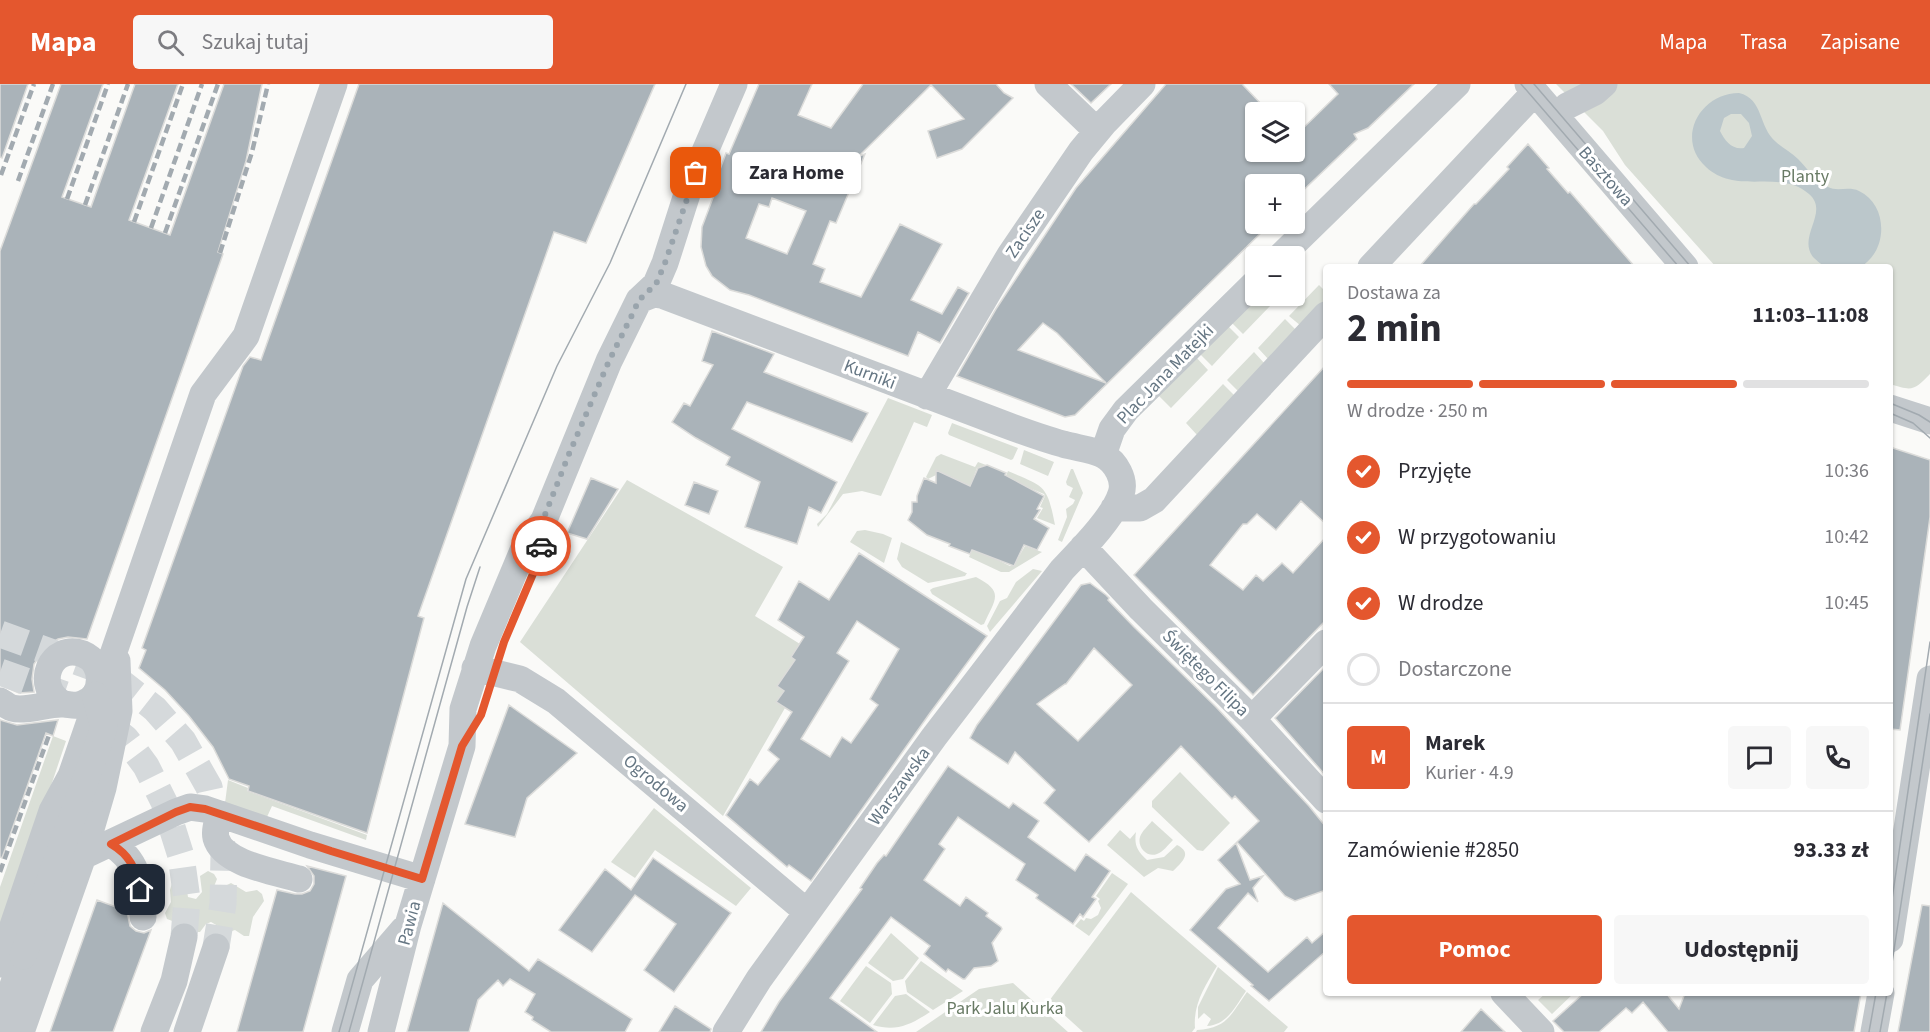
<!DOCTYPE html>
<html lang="pl">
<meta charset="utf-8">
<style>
:root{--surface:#fff;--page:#f7f7f7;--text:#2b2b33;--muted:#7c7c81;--line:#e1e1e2;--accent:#e4572e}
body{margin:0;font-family:"Source Sans 3",sans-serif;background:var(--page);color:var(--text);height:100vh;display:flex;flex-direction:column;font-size:22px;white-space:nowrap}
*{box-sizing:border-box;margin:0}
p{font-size:20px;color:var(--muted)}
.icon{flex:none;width:33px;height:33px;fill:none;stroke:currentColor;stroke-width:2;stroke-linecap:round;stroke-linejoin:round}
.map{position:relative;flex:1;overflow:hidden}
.sheet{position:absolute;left:1323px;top:180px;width:570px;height:732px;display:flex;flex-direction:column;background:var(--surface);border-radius:6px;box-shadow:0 2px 4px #0004}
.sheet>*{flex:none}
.tools{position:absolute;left:1245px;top:18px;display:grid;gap:12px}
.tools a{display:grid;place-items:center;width:60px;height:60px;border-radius:6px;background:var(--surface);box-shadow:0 2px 4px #0004;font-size:30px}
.pin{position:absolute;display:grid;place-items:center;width:51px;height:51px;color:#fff;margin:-26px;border-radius:12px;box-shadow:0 3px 9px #0006}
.courier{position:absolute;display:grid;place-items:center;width:60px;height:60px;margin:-30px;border:4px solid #e4572e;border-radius:50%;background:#fff;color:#222;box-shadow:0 2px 8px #0007}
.bubble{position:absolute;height:42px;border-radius:6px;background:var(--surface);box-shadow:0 2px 4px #0004;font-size:20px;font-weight:700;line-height:42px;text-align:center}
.summary em{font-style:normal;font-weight:700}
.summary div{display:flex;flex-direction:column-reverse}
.summary{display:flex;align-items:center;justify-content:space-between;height:102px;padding:0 24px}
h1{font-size:39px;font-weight:700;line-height:45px}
.bar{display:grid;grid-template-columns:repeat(4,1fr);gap:9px 6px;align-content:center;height:72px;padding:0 24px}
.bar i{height:8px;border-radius:4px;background:var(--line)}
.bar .active{background:var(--accent)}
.bar p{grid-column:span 4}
.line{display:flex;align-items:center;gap:15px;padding:0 24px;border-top:2px solid var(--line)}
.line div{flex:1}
.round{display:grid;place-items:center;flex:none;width:63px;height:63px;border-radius:6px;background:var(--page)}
ol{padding:0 24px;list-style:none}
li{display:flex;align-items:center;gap:18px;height:66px}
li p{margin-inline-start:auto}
li .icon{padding:6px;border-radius:50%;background:var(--accent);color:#fff;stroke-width:4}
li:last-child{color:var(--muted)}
li i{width:33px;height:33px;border:3px solid var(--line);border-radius:50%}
.primary-button{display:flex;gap:12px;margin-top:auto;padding:12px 24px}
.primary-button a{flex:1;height:69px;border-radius:6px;background:var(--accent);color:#fff;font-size:24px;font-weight:700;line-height:69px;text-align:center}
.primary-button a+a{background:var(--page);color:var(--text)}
header{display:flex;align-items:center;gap:36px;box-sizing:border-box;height:84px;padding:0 30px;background:var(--accent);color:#fff}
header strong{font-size:28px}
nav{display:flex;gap:33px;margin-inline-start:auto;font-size:21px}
.search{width:420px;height:54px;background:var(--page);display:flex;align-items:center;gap:15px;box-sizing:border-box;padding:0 21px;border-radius:6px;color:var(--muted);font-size:22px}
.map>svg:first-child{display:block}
.green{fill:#dadfd7}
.water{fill:#bbc7cb;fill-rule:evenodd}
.building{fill:#aab3b9;stroke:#dcdcda;stroke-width:1.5;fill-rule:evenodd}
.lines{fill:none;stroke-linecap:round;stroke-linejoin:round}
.minor-tunnel{stroke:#d5d9db;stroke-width:27;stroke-dasharray:27 14;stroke-linecap:butt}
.minor{stroke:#c3c8cc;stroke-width:27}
.tram{stroke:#a2aab0;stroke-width:1.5}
.rail{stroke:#a2aab0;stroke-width:4.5;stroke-dasharray:9 4.5;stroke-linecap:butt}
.minor-bridge{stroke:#c3c8cc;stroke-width:27}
.done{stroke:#99a4ac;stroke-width:6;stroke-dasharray:0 10.8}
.route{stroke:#e4572e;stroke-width:8}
.labels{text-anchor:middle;stroke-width:6;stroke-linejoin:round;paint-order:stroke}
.street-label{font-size:18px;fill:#657683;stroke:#fff}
.park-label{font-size:18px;fill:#687a64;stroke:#fff}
</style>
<header>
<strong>Mapa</strong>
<div class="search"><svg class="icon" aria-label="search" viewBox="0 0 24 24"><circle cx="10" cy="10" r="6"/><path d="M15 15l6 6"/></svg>Szukaj tutaj</div>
<nav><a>Mapa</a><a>Trasa</a><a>Zapisane</a></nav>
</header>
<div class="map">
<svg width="1930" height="948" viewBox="0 0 1930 948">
<rect width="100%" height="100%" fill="#fafaf8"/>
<path class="green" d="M1556 0H1930V290C1914 307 1912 307 1890 300V183H1716L1625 81 1603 47Z
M1319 201 1326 208V216L1301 242 1289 232Z
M1261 212 1271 221 1243 250 1230 237Z
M1285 235 1297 247 1269 276 1258 264Z
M1227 241 1239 253 1212 282 1199 269Z
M1254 268 1265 280 1239 308 1227 296Z
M1195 272 1208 286 1171 324 1157 310Z
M1223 300 1235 312 1198 352 1186 339Z
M888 314 932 331 927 343 914 338 881 412 862 407 843 410 818 443 817 440 827 430Z
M952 339 1018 364 1013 375 1011 376 949 351 948 349Z
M1024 366 1054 378 1048 392 1020 380Z
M941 370 975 383 978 378 986 381 977 384 974 392 977 400 973 408 938 390 928 395 926 393 936 373Z
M1071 385H1073L1083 409 1062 458 1058 456 1067 433 1066 425 1073 420 1075 416 1069 413 1073 404 1067 401 1066 398Z
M1008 387C1045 403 1047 400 1055 441L1037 434 1043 424 1040 423 1045 412 1044 410 1005 394Z
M627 396 783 483 755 532 816 570 723 732 520 558Z
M865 446 883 450 892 454 884 479 850 458 857 447Z
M901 458 966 489H967L965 492 928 499 902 483 897 475Z
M1025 462 1042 468 1009 488H1001L969 473 973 464 1010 482 1014 481Z
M1033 485 1042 487 990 548 987 542 1000 517 1007 514 1016 498Z
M976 493C1005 508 995 515 984 540L981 541 932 510 930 506 933 504Z
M53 652 66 657 0 854V803Z
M1180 688 1230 739 1203 767 1197 766 1152 723V717Z
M228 696 248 704 247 707 367 751 366 756 272 722 267 733 225 719Z
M654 724 751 804 736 822 655 766 635 794 611 778Z
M1152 737 1173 756C1168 761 1163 768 1157 770 1147 774 1137 763 1140 753 1142 747 1148 742 1152 737Z
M1120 746 1130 755 1136 748C1134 761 1137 767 1147 776L1164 773 1177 761C1193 769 1182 778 1173 787L1158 784 1144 793 1107 761Z
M208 787 214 790 217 795 211 810 214 816 220 818 226 814 227 801 231 799 246 808 257 806 262 810 264 817 253 833 249 852H244L235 846 232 847 226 856 217 853 218 842 211 838 206 840 200 848H196L192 844 193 834 188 830 181 831 175 838 167 835 165 829 171 818 170 806 172 799 175 797H182L186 801 188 813 196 815 202 808 200 792Z
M1112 789 1128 800 1089 852 1075 842 1081 835 1084 837 1086 834 1091 835 1098 831 1101 824 1098 817 1100 815 1096 812Z
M1131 808 1217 882C1205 902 1193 920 1195 944L1192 948H1083L1049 917Z
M891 849 919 874 903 895 893 897 868 879Z
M921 877 963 907 933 926 907 908 905 897Z
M866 882 891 899 892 910 870 939 840 917Z
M1218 883 1246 907C1235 923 1227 941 1207 942L1211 935 1204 929 1198 935V923Z
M1013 899 1068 948H916L979 905Z
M1247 908 1288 943 1284 948H1196L1197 946C1228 944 1231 930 1247 908Z
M1546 909H1574L1552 930 1538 916Z
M906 910 930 928C910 941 896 948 873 941L895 912Z"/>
<path class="water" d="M1739 9C1764 15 1758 43 1776 58 1783 64 1791 68 1798 75 1807 84 1815 97 1828 103 1837 108 1849 102 1859 107 1889 121 1888 168 1860 183 1850 183 1838 185 1828 183 1823 182 1817 177 1813 173 1797 152 1830 128 1809 110 1779 84 1737 112 1706 83 1675 55 1700 9 1739 9ZM1731 30H1741L1749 39 1752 52 1744 64C1732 66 1725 57 1720 47L1724 34Z"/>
<path class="building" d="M0 0H28L2 74 0 73Z
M61 0H103L62 113 91 123 135 0H178L129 136 170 151 224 0H262L246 77 218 168 223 170 87 555 68 553 58 555 45 563 34 580 32 595 34 608 19 609 0 601V167Z
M359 0H655L586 159 554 148 418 532 424 534 367 749 248 707 249 702 229 695 213 663 189 632 165 606 139 584 146 566 142 564 243 282 250 273 261 276Z
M759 0H812L798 31 831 44 863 0H996L1004 9 1013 14 962 65 937 74 928 47 964 35 931 1 859 72 865 70 836 139 830 137 813 180 825 185 820 198 861 213 900 140 942 160 911 216 942 230 958 203 969 209 940 259 918 248 908 272 749 211 730 206 712 192 706 182 701 163 702 143 714 111 711 110 726 69 729 70ZM772 114 806 127 787 170 746 154 759 120 769 123Z
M1071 0H1111L1091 19Z
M1166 0H1242L1264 23 1259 28H1256V68H1294V53L1338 10 1329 0H1414L1368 44 1354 50 1357 55 1294 115V100H1256V140H1270L1075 331 1065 333 957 292 996 225 1076 104ZM1043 239 1057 249 1106 299 1018 266Z
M1528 60 1549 84 1547 85 1568 109 1570 108 1635 183H1419L1474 120H1476L1509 85 1507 83Z
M712 247 774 270 764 288 868 329 852 358 747 318 732 345 837 398 821 429 809 423 797 460 745 443 760 398 726 381 730 373 696 354 672 338 684 319 690 322 713 281 702 277Z
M1326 281V440L1301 417 1276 446 1257 430 1247 440H1243L1210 481 1243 506 1256 491 1263 497 1282 479 1293 489 1326 453V536L1253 611 1134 491Z
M1890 363 1930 376V433L1900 646 1890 645Z
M987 381 1006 389 1005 391 1044 412 1037 425 1040 426 1034 435 1049 444 1037 466 1024 461 1014 482 972 466 970 470 949 462 950 460 927 451 908 436 912 428V418H917V412L924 394 936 399V386L970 402 978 384Z
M591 394 618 405 587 455 567 449Z
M694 398 718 407 709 430 685 421Z
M859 469 987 552 930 629 811 797 789 781 787 783 726 731 750 695 758 701 779 675 768 666 792 628 776 618 784 607 777 602 795 576 791 573 804 553 778 536 799 497 829 516ZM857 537 899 565 870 615 878 621 851 659 842 653 830 673 801 655 849 577 837 569Z
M1090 499 1106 511 1109 514 1108 516 1134 543 1216 623 1309 722 1326 743V806L1295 817 1285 812 1237 758 1259 737 1235 712 1232 715 1181 662 1089 758 1044 719 1055 706 1015 668 1008 680 970 654 977 641 1081 501ZM1094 564 1132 601 1078 657 1037 620 1065 600H1066Z
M1326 582V692L1275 634Z
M509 621 577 669 527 714 515 753 465 740Z
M0 636 17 641 58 636 53 652 46 649 2 774 0 773Z
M948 682 1009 724 1013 719 1039 737 1028 753 1075 787 1086 770 1110 787 1092 813 1096 815 1083 833 1080 830 1073 840 1036 814 1038 811 1016 796 1025 780 958 733 939 760 945 765 924 796 960 822 966 813 988 829 986 832 1001 843 1002 845 992 859 998 877 991 882 974 884 965 895H963L948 885 946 888 924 870 930 862 891 833 830 914 877 948H761L779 918 862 805 860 804 877 779 884 771 886 772Z
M1236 759 1250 796 1263 792 1253 804 1258 818 1248 809 1218 844 1268 888 1307 853 1312 859 1326 847V867L1269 917 1251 902 1253 901 1190 846 1226 805 1240 800 1218 776Z
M653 774 731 829 674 908 644 886 676 840 635 811 592 868 559 846 605 785 631 806Z
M307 782 346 792 303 948H237L277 806 295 810H302L310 807 314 800V792Z
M97 816 127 827 130 842 136 847 144 849 151 846 113 948H50Z
M443 819 529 887 538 875 632 935 625 948H551L532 936 533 933 525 928 535 910 510 895 503 902 498 896 478 916 469 948H407Z
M1922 821 1930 822V948H1898Z
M1584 909H1666L1679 925 1685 909H1861L1854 948H1668L1643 918 1632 929 1626 924 1599 948H1564L1553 937Z
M675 922 711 945 710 948H659Z
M1481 925 1505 948H1461Z"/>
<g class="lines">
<path class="minor-tunnel" d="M0 550 109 589 155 625 183 657 209 703 224 770 223 820 216 863
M0 588 77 615 126 655 146 682 164 718 181 772 187 815 184 853"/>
<path class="minor" d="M1048 0 1097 47
M1528 0 1685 183
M1567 22 1595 8 1604 0
M1281 172 1457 0
M1371 183 1535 8
M639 216 654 210 662 211 985 333C1011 343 1037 353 1063 360 1076 364 1092 365 1103 371 1116 378 1126 396 1121 410 1114 433 1079 468 1062 486L934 653 759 895 726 948
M927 312 1010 171 1081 67 1105 38 1142 0
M1890 324 1930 337
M1103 371 1112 345 1126 326 1256 198
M1114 424H1140L1154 416 1326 231
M1083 463 1141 525 1252 635 1326 716
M475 584 520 595 556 617 807 828
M0 617C4 619 8 623 12 624 26 628 49 619 63 620 70 620 75 623 82 620 105 613 105 579 83 570 51 558 32 602 63 620
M1252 635 1326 559
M220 730C218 737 214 746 216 754 223 780 276 788 299 795
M111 760C140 777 140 802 143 833
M83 772 176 728 190 723 205 725 310 761 422 795
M1890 855 1930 595
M0 880 52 727 71 692 203 310 246 252 334 0
M1504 909 1541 948
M0 940 23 872
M21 948 83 772 103 704 119 627 117 577
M154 948 174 897 184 853
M187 948 216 863
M345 948 360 896 403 846
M381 948 408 841 462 662 463 625 483 562 524 464 544 436 609 277 639 216 656 200 665 179 688 107 734 0
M1874 948 1881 909"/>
<path class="tram" d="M1521 0 1679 183
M1534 0 1691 183
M1890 319 1919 331 1930 338
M1890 329 1913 339 1930 354
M1890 829 1930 558
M1890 892 1930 630
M339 948 466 495 557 282 610 179 686 0
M349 948 467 523 480 483
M1869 948 1876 909
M1880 948 1887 909"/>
<path class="rail" d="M1 91 34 0
M18 97 53 0
M67 115 108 0
M85 121 128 0
M134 138 183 0
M151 144 202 0
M165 149 218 0
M220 169 252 68 268 0
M0 788 49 651"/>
<path class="minor-bridge" d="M23 872 104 644 95 611"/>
</g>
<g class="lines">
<path class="done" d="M541 462 543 436 569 370 609 277 631 233 639 216 656 200 665 179 696 89"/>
<path class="route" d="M140 806C136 785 130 771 111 760L176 728 190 723 205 725 331 767 422 795 462 662 481 631 504 558 541 471V462"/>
</g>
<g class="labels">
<g class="street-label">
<text transform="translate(1606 92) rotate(49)" y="6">Basztowa</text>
<text transform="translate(1025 149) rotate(-56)" y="6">Zacisze</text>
<text transform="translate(870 290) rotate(21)" y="6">Kurniki</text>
<text transform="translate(1165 290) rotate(-46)" y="6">Plac Jana Matejki</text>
<text transform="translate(1206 589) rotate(45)" y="6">Świętego Filipa</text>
<text transform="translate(656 699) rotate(40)" y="6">Ogrodowa</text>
<text transform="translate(899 702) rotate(-54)" y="6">Warszawska</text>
<text transform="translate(409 839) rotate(-75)" y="6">Pawia</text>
</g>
<g class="park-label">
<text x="1805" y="98">Planty</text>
<text x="1005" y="930">Park Jalu Kurka</text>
</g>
</g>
</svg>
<div class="tools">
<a><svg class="icon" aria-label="layers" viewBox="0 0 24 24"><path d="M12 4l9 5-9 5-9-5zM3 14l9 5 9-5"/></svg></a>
<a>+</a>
<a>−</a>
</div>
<div class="pin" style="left:696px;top:89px;background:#ea580c"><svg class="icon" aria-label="bag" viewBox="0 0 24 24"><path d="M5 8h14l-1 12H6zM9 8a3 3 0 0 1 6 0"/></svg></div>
<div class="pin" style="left:140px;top:806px;background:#1f2937"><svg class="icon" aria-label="home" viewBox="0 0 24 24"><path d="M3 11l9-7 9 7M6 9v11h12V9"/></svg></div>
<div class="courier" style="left:541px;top:462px"><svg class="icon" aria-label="car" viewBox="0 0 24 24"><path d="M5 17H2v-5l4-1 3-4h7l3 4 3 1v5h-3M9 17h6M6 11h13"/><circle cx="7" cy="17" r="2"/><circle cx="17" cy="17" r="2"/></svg></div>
<div class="bubble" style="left:732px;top:68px;width:129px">Zara Home</div>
<section class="sheet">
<div class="summary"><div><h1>2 min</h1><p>Dostawa za</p></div><em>11:03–11:08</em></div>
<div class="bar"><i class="active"></i><i class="active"></i><i class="active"></i><i></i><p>W drodze · 250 m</p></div>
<ol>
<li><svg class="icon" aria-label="check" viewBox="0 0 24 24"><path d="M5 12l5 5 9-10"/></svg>Przyjęte<p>10:36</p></li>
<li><svg class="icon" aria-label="check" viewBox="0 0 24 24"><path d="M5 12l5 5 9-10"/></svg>W przygotowaniu<p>10:42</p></li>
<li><svg class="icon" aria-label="check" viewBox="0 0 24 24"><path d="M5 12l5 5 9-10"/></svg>W drodze<p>10:45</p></li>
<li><i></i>Dostarczone</li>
</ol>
<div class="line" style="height:108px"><b class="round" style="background:var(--accent);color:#fff">M</b><div><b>Marek</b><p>Kurier · 4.9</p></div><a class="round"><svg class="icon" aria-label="chat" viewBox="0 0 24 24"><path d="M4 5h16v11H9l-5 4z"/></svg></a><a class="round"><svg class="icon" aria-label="phone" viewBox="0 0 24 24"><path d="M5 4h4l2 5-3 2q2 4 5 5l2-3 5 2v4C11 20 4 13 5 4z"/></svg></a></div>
<div class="line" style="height:78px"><div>Zamówienie #2850</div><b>93.33 zł</b></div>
<div class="primary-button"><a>Pomoc</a><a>Udostępnij</a></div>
</section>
</div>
